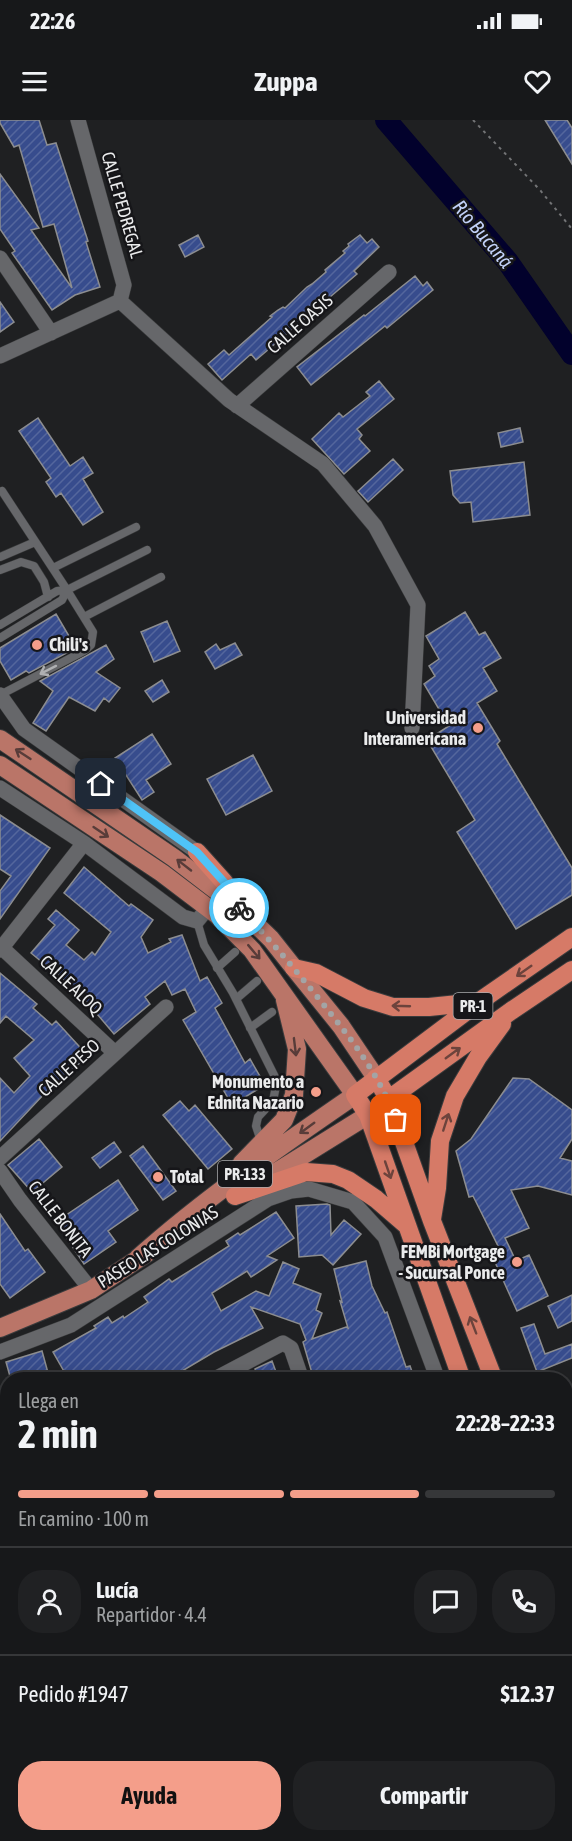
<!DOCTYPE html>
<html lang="es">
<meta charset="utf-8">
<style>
:root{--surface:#17181a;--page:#202123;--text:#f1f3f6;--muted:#9ea0a2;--line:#363739;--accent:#f49e8a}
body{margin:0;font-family:"Asap Condensed",sans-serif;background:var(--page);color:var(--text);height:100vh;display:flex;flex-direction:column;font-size:22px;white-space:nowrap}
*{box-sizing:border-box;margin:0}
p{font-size:20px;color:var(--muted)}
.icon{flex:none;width:33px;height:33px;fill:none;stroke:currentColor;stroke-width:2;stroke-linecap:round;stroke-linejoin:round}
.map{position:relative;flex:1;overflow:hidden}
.panel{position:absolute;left:0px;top:1252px;width:573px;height:470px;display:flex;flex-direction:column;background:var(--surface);border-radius:24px 24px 0 0;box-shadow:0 3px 15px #0003,0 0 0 2px var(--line)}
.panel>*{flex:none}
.pin{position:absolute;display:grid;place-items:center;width:51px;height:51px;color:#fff;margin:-26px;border-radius:12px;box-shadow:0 3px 9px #0006}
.courier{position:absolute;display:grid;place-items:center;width:60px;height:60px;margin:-30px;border:4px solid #4fc3f7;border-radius:50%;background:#fff;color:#222;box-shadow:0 2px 8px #0007}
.overview em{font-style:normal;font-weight:700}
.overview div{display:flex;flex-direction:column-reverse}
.overview{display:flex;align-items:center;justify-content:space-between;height:102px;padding:0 18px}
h1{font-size:39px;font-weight:700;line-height:45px}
.bar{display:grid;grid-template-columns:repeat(4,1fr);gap:9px 6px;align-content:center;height:72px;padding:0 18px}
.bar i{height:8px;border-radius:4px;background:var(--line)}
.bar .active{background:var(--accent)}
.bar p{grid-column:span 4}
.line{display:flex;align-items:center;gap:15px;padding:0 18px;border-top:2px solid var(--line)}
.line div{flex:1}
.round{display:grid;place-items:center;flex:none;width:63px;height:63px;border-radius:24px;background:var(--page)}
.action{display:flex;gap:12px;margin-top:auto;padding:12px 18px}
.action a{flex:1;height:69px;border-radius:24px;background:var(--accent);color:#111;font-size:24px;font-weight:700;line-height:69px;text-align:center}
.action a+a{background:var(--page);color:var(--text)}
.status{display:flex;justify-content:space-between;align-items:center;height:42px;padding:0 30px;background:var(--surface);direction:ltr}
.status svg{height:16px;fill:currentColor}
header{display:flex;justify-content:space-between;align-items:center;height:78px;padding:0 18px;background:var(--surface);font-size:27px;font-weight:700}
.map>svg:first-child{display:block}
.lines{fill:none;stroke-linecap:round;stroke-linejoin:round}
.river{stroke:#02012c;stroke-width:22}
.building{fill:url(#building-hatch);stroke:#8c8d90;stroke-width:1.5}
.service-casing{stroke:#3a3b3c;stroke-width:9}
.minor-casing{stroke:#3a3b3c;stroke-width:16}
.primary-casing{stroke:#3a3b3c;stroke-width:20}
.trunk-casing{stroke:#3a3b3c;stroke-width:20}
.path{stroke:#727375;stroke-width:2;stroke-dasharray:3 4.5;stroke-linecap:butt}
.service{stroke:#66676a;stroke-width:8}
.minor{stroke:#66676a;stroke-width:15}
.primary{stroke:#ba7568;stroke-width:18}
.trunk{stroke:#d67a67;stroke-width:18}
.oneway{stroke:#afb0b2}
.oneway2{stroke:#583c39}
.oneway3{stroke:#6c433c}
.done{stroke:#a3a4a5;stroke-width:6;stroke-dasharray:0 10.8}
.route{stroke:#4fc3f7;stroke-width:8}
.poi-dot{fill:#f49e8a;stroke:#161619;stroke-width:2}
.labels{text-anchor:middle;stroke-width:5;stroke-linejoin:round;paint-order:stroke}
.shield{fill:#161619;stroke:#aaabad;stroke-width:1.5}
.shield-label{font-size:16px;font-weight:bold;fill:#eaebec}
.street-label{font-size:18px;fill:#eaebec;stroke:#161619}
.poi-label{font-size:18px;font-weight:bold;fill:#eaebec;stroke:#161619;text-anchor:end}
.water-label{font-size:20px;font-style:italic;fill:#c2d1f8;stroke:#161619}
</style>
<div class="status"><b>22:26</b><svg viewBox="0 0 49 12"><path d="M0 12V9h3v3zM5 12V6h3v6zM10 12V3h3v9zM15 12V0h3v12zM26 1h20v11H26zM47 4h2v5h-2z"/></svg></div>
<header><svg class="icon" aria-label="menu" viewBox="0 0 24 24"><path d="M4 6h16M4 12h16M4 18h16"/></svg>Zuppa<svg class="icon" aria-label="heart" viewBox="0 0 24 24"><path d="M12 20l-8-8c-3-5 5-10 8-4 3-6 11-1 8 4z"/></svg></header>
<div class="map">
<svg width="572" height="1721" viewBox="0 0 572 1721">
<defs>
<pattern id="building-hatch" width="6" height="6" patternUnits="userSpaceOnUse" patternTransform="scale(1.5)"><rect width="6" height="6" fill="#374c8d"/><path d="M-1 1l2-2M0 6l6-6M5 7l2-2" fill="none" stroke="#54669d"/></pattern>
</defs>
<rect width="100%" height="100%" fill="#1f2022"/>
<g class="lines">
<path class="river" d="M386 0 508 142 572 234"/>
</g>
<path class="building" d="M0 0H39L47 25 56 23 88 121 86 122 100 167 75 175 52 190 12 133 15 131 0 109V54L39 108 31 110 72 168 54 104 43 107 19 25 14 27 0 3Z
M545 0H567L572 8V44Z
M198 115 204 127 185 137 179 125Z
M360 115 367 123 372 119 379 127 354 151 357 154 256 240 251 234 222 260 208 244 224 230 229 235 272 197 270 196 278 190 283 187 285 188 307 167 312 164 326 152 325 150 345 133 343 131 349 126 348 124Z
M415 156 423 166 427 162 433 170 387 208 385 206 311 265 297 247 364 195 365 196Z
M0 182 14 202 0 212Z
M379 261 394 279 357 309 362 315 359 319 370 331 344 354 312 319 339 293 343 297 370 276 366 272Z
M38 298 70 346 83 337 93 353 83 359 103 392 83 405 61 373 56 377 46 362 51 358 19 311Z
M520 308 523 322 501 327 498 313Z
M393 339 403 350 368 382 358 371Z
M524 342 530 395 473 402 471 382 460 383 453 375 450 351Z
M465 492 479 515 485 512 501 538 483 548 497 571 477 583 500 621 497 624 572 748V775L516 809 457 712 475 700 427 620 449 606 424 564 435 556 429 546 439 539 426 516Z
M56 494 76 528 29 553 26 551 11 560 0 541V528Z
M167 501 180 531 154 542 141 512Z
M235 523 242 535 215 549 205 532 216 524 220 530Z
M106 525 114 539 96 552 120 568 109 582 104 578 95 591 69 577 46 611 33 603 53 571 40 561Z
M162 560 169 572 153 582 145 571Z
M152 614 171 644 146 660 154 672 142 680 115 638Z
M253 635 272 671 226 695 207 659Z
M0 695 50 728 0 799V771L11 756 0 749Z
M84 747 129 786 131 784 153 800 141 817 148 833 171 822 169 819 182 815 200 861 207 857 222 883 215 888 245 943 250 939 265 965 232 985 183 900 196 892 185 869 172 875 165 861 145 877 150 884 114 914 81 875 80 876 55 851 54 852 31 833 55 805 48 799 56 790 79 810 66 825 84 840 92 832 95 835 111 812 64 773Z
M0 853 37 884 33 888 52 905 56 901 88 936 45 973 0 1021V958L14 973 30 956 14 938 34 920 6 896 0 903Z
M513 958 529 959 572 990V1019L560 1038 572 1041V1075L538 1066 511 1070 529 1108 505 1118 516 1141 529 1135 548 1176 517 1191 494 1140 503 1136 473 1076 469 1077 456 1031 471 1019Z
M180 981 189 991 195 985 232 1029 208 1049 163 995Z
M39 1019 62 1047 32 1072 8 1045Z
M114 1022 121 1032 100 1048 92 1038Z
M143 1026 176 1071 163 1080 130 1036Z
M118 1060 138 1090 108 1111 116 1122 84 1144 56 1102Z
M327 1084 330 1085 331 1115 344 1100 361 1114 333 1145 322 1135 299 1137 296 1086Z
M276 1092 294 1118 267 1136 277 1140 251 1157 247 1151 212 1173 221 1191 256 1171 269 1176 283 1142 299 1149 293 1163 321 1174 316 1190 322 1193 312 1219 346 1207 348 1208 340 1181 342 1182 334 1149 366 1141 372 1166 385 1193 387 1192 406 1247 410 1246 415 1260H314L303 1222 306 1220 300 1204 251 1187 263 1208 214 1232 167 1260H80L78 1256 69 1260 53 1232 96 1208 94 1206 108 1197 112 1203 123 1196 124 1198 148 1182 144 1177 169 1159 172 1162 229 1126 226 1121 238 1113 240 1115Z
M0 1094 25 1131 28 1129 45 1152 10 1178 0 1164Z
M572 1175V1201L558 1208 548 1186Z
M534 1204 545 1234 572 1224V1238L537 1252 521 1208Z
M42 1231 50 1260H11L6 1242Z
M272 1241 279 1260H258L255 1249Z"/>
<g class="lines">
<g class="service-casing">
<path id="service" d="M0 437 35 422
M53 448 136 407
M0 450 21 442 34 446 44 462 48 477
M84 497 161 457
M0 505 57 471 67 470 147 430
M0 518 62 480 67 470
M0 575 84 531 91 525 93 512 67 470 2 371
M197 801 204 825 233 873 277 961 273 981 258 997 256 1006 261 1021
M217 848 235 832
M236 879 257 861
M250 908 272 892"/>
</g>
<g class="minor-casing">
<path id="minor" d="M78 0 124 165 120 181
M0 138 51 213
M120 181 229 280 323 344 375 406 418 485 412 608
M0 236 120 181
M237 286 389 152
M0 575 24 609 197 732
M0 668 84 723 183 797 197 801 208 788
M0 826 115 933
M0 830 84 723
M0 1038 166 887
M0 1051 20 1080 91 1170
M0 1232 71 1205 268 1079 291 1071 309 1069 353 1082 385 1117 438 1260
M213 1260 283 1223 291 1228 302 1260
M566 1277 572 1273
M0 1299 7 1345
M566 1405 572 1425
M0 1470 8 1468
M0 1592 8 1590
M0 1711 8 1710
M168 1714V1721
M287 1714V1721
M406 1714 407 1721
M535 1714 536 1721"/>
</g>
<g class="primary-casing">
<path id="primary" d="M0 619 174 738 239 788 271 819 294 848 341 906 376 958
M0 645 162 753 216 794 252 830 355 975C281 1026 205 1078 138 1138
M235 1055 242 1043 284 1000 294 975 297 929 285 880
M252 1067 368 995
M0 1208 91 1170 147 1133"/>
</g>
<g class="trunk-casing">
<path id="trunk" d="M197 732 224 762 239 788
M294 848 316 853 364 878 393 887H429L478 882
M376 958 389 980 432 1101 494 1260
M379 986 511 891 572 850
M235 1076 306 1052 333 1054 348 1060 376 1079 405 1104
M432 1099 437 1068 440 1021 455 976 478 937 502 904
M462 1260 368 995 355 975 480 881 572 817
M566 1516 572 1567
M555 1714 556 1721"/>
</g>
<path class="path" d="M473 0 540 70 572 109"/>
<use href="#service" class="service"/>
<use href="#minor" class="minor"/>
<use href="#primary" class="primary"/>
<use href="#trunk" class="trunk"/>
</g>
<defs><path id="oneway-shaft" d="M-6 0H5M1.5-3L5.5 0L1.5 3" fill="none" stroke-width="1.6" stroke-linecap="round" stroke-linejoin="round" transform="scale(1.5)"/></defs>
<use class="oneway" href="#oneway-shaft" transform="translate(48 550) rotate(153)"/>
<g class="oneway2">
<use href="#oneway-shaft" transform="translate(23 634) rotate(-147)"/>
<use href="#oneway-shaft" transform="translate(101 712) rotate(34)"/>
<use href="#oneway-shaft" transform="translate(184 745) rotate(-142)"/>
<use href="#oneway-shaft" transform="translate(254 832) rotate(50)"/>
<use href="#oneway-shaft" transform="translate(295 927) rotate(83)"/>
<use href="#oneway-shaft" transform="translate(307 1008) rotate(144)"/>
</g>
<g class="oneway3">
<use href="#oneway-shaft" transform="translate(524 851) rotate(145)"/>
<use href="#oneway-shaft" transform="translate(401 886) rotate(-178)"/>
<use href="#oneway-shaft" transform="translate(453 933) rotate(-36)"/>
<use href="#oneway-shaft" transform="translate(446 1002) rotate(-72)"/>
<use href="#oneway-shaft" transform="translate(388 1050) rotate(71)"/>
<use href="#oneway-shaft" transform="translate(473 1205) rotate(-111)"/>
</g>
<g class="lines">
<path class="done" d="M239 788C268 817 293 847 319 879 349 916 380 955 396 1000"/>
<path class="route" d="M101 664 197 732 224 762 239 788"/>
</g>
<g class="poi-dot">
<circle cx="37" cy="525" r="6"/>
<circle cx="478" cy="608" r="6"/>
<circle cx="316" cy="972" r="6"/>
<circle cx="158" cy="1057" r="6"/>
<circle cx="517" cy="1142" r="6"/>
</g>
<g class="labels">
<g class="shield">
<rect x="453.5" y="873" width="39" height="26" rx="4.5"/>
<rect x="218" y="1041" width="54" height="26" rx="4.5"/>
</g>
<g class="shield-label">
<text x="473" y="892">PR-1</text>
<text x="245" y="1060">PR-133</text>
</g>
<g class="street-label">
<text transform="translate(122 85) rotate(74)" y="6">CALLE PEDREGAL</text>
<text transform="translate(300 204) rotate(-41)" y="6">CALLE OASIS</text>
<text transform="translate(71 865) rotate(43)" y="6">CALLE ALOQ</text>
<text transform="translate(69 948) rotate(-42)" y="6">CALLE PESO</text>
<text transform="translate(60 1099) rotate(52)" y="6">CALLE BONITA</text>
<text transform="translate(158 1127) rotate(-32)" y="6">PASEO LAS COLONIAS</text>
</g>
<g class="poi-label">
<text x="49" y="531" text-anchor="start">Chili's</text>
<text x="466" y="604">Universidad<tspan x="466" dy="21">Interamericana</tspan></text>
<text x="304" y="968">Monumento a<tspan x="304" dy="21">Ednita Nazario</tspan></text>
<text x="170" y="1063" text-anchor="start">Total</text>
<text x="505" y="1138">FEMBi Mortgage<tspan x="505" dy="21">- Sucursal Ponce</tspan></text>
</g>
<g class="water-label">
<text transform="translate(483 114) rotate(50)" y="7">Río Bucaná</text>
</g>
</g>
</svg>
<div class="pin" style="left:396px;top:1000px;background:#ea580c"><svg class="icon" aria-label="bag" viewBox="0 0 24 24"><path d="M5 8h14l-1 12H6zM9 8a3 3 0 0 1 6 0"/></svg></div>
<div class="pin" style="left:101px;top:664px;background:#1f2937"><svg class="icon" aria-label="home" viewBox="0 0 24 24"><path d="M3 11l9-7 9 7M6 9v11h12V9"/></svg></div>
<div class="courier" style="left:239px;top:788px"><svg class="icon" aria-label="bike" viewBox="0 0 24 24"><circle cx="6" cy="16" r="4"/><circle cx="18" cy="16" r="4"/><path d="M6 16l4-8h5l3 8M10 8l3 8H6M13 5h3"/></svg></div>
<section class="panel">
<div class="overview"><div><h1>2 min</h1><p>Llega en</p></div><em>22:28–22:33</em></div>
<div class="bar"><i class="active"></i><i class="active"></i><i class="active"></i><i></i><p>En camino · 100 m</p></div>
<div class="line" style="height:108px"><a class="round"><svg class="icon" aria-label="person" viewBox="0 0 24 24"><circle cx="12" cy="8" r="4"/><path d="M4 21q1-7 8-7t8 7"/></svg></a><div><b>Lucía</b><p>Repartidor · 4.4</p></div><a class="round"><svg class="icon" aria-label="chat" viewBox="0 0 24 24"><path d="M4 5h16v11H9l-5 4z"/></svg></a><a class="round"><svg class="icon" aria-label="phone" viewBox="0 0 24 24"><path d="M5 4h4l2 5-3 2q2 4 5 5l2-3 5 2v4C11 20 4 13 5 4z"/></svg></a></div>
<div class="line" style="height:78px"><div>Pedido #1947</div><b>$12.37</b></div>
<div class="action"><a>Ayuda</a><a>Compartir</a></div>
</section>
</div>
